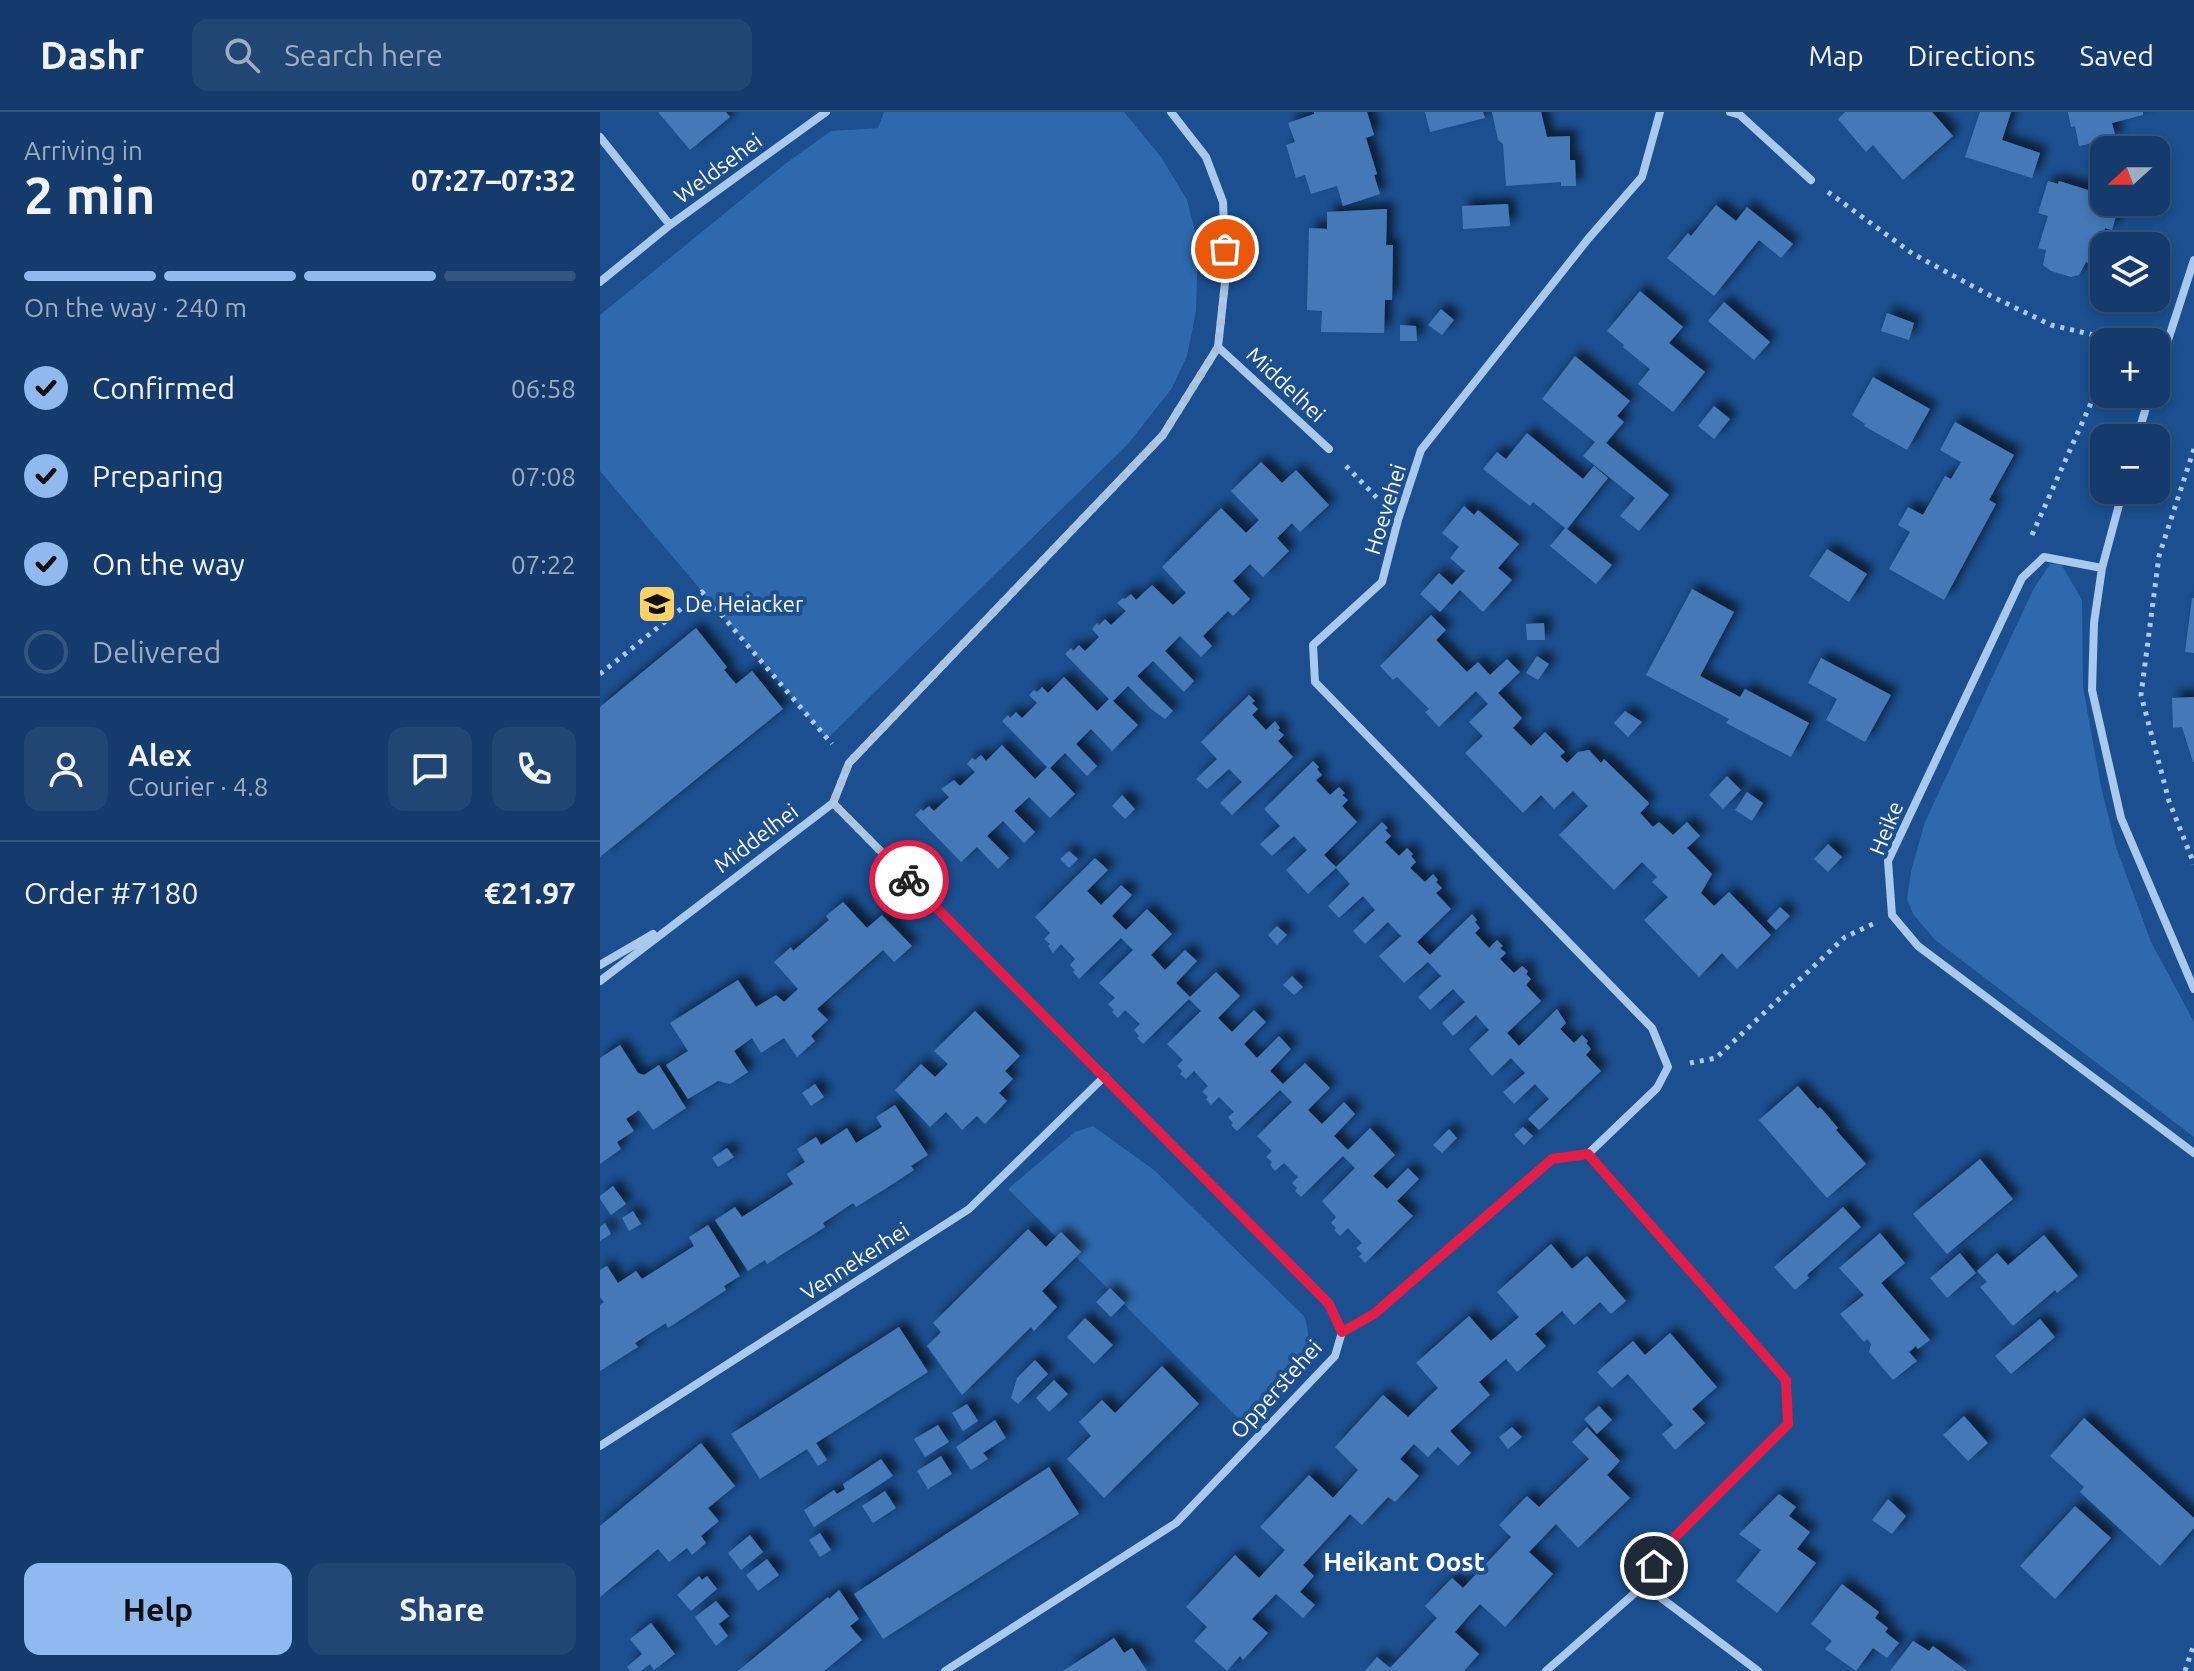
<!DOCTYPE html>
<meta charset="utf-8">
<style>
:root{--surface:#143b6b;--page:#214673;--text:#f1f3f6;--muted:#9dadc1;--line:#33557e;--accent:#90b9f0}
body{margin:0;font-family:Ubuntu,sans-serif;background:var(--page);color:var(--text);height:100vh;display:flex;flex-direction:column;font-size:30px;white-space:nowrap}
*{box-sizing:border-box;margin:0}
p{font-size:26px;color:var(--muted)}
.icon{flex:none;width:44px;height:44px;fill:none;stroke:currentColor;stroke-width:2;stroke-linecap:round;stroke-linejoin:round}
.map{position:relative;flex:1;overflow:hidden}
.sheet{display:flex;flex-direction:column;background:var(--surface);width:600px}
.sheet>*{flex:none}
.needle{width:52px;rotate:249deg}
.buttons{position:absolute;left:1490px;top:24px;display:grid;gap:16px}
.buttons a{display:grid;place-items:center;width:80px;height:80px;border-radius:16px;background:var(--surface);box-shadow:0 4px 12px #0003,0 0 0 2px var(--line);font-size:40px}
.pin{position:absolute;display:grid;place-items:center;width:68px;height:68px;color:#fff;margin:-34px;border:4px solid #fff;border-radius:50%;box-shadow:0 2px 8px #0007}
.courier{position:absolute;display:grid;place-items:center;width:80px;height:80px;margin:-40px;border:6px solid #e11d48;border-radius:50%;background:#fff;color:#222;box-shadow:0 2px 10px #0007}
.headline em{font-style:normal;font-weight:700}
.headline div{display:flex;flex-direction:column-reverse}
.headline{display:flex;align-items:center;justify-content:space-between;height:136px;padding:0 24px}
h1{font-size:52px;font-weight:700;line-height:60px}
.bar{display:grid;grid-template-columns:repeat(4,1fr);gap:12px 8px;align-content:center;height:96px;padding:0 24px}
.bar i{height:10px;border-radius:6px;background:var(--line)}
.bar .current{background:var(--accent)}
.bar p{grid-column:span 4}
.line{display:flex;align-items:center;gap:20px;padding:0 24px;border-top:2px solid var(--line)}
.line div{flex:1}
.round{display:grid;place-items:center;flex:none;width:84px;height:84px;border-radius:16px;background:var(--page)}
ol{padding:0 24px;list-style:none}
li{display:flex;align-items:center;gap:24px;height:88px}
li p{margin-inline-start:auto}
li .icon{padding:8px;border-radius:50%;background:var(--accent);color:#111;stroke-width:4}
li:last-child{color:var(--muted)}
li i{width:44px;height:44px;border:4px solid var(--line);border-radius:50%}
.button{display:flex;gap:16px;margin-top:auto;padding:16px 24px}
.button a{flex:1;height:92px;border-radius:16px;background:var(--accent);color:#111;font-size:32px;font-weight:700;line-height:92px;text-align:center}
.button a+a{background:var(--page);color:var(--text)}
header{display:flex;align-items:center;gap:48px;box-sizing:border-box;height:112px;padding:0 40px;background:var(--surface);border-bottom:2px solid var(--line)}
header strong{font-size:38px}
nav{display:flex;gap:44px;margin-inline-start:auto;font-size:28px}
.search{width:560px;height:72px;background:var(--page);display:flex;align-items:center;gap:20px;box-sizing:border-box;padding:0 28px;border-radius:16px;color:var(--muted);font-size:30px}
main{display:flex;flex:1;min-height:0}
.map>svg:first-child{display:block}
.green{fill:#2e69ad}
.building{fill:#4478b7;filter:url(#shadow)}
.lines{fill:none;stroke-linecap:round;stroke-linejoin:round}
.path{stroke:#a9c9ee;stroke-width:5;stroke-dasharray:4 6;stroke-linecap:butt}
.street{stroke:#a9c9ee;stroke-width:8}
.done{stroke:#afc1d8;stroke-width:8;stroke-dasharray:0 14.4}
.route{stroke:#e11d48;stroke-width:10}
.labels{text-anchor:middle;stroke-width:8;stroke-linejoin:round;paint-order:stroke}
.street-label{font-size:22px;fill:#fff;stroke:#1b4f8f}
.poi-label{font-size:22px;fill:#fff;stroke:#1b4f8f;text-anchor:start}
.quarter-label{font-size:26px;font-weight:bold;fill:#fff;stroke:#1b4f8f}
</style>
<header>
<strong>Dashr</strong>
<div class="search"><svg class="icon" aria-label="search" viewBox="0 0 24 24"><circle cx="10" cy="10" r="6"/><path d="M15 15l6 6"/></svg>Search here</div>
<nav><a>Map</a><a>Directions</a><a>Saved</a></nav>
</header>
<main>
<section class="sheet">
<div class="headline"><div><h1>2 min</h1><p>Arriving in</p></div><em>07:27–07:32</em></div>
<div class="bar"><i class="current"></i><i class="current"></i><i class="current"></i><i></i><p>On the way · 240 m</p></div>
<ol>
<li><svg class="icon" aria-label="check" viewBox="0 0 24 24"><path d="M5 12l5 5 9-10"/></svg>Confirmed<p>06:58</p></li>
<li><svg class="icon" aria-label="check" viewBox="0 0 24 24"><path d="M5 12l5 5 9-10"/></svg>Preparing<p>07:08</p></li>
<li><svg class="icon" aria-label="check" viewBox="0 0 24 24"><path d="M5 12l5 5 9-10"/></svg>On the way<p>07:22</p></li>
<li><i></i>Delivered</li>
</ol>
<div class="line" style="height:144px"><a class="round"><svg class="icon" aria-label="person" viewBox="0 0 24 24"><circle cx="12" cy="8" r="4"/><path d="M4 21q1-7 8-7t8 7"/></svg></a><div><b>Alex</b><p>Courier · 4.8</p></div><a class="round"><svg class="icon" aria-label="chat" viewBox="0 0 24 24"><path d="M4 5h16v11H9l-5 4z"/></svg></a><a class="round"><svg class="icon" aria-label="phone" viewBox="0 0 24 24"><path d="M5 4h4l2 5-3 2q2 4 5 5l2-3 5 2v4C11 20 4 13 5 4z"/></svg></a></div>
<div class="line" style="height:104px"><div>Order #7180</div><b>€21.97</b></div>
<div class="button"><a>Help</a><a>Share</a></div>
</section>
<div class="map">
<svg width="1594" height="1559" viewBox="0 0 1594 1559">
<defs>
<filter id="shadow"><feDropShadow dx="7" dy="-7" stdDeviation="4" flood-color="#0009"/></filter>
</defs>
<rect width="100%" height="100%" fill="#1b4f8f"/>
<path class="green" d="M284 0H524L561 45 587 88 598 132 596 199 587 244 572 276 528 332 227 627 0 359V203L185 52 231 19 278 16Z
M1450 452H1461L1482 488 1483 575 1501 675 1516 735 1551 830 1594 910V1025L1335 828 1313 802 1307 787 1311 759 1325 710 1433 478Z
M493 1014 554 1058 704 1204C706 1210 708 1217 708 1223 709 1243 657 1295 642 1310L408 1077 475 1020Z"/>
<path class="building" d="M58 0H126L130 5 90 38Z
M714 0H767L774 23 766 26 777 62 774 63 780 82 743 94 737 74 711 82 705 63 696 66 686 33 695 30 688 11 714 2Z
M825 0H883L885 6 830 20Z
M892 0H941L947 25 970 24V48H975L976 74H961V70L906 74 903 32 898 28Z
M1245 0H1332L1353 24 1303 68 1273 33 1266 40 1238 7Z
M1380 0H1411L1402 28 1440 41 1432 66 1365 45Z
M1468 0H1543V3L1512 11 1516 26 1479 34 1475 14 1471 15Z
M1448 69 1458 72 1459 69 1504 83V90H1520L1512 118 1505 116 1494 153 1486 150 1479 163 1471 165 1451 159 1443 153 1446 138 1438 136 1448 104 1438 101Z
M908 92 910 114 863 117 862 94Z
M1116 93 1136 109 1147 95 1193 132 1181 146 1159 128 1114 184 1067 146 1088 121 1091 124Z
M787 97 786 133H793L792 188H785L784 221 721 220 722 199 707 198 709 116 727 117V100Z
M1040 179 1083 215 1069 231 1105 260 1073 300 1038 272 1050 257 1023 235 1024 233 1007 219Z
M1124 190 1170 230 1154 248 1108 209Z
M841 197 854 208 842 223 828 213Z
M1287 201 1314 211 1309 228 1281 219Z
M800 213 816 214 817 229H800Z
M975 244 1030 289 1017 304 1024 310 1006 331 1069 383 1039 419 1020 404 1035 386 983 344 995 330 942 287Z
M1273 265 1330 297 1307 338 1264 314 1265 312 1252 303Z
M1114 294 1130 307 1114 327 1098 314Z
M1355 310 1414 343 1389 388 1396 392 1344 488 1289 457 1310 420 1298 413 1308 395 1323 403 1345 364 1351 367 1361 350 1340 338Z
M927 321 983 367 994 354 1008 366 967 417 1012 453 996 472 950 434 965 416 933 390 930 394 883 357 897 340 906 347Z
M661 350 682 371 696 358 729 393 700 420 692 411 677 426 689 439 663 465 650 452 633 469 650 487 633 504 628 499 603 524 612 534 601 545 580 524 565 539 594 569 584 580 553 549 537 564 573 599 565 607 550 596 528 574 513 589 538 613 512 639 491 617 476 632 497 654 487 664 465 641 450 656 475 682 450 706 429 685 414 699 435 720 424 731 403 709 387 724 409 746 398 757 377 735 361 750 315 703 321 697 323 699 329 694 334 699 349 685 341 677 354 668 360 674 375 660 367 652 372 646 375 648 381 643 386 649 402 633 435 667 447 655 402 609 408 603 410 606 416 600 422 606 437 591 429 583 434 578 437 580 442 575 448 581 464 565 497 599 509 587 465 542 471 536 473 539 479 533 485 539 499 525 492 517 497 511 499 513 505 507 511 513 526 499 517 491 523 486 525 487 531 482 536 488 552 473 573 493 586 481 562 455 621 396 646 421 659 408 631 379Z
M864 394 874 403 878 398 919 432 898 456 912 468 883 500 860 478 840 500 820 482 839 461 852 473 865 459 850 446 859 435 842 421Z
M1227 437 1267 462 1249 490 1209 464Z
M1092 477 1134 500 1100 564 1140 585 1145 577 1209 611 1191 645 1126 611 1129 607 1046 563Z
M1592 486H1594V541L1585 540Z
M831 503 846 518 836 528 867 560 878 550 890 563 907 547 920 560 898 581 922 606 913 616 931 634 945 620 965 640 960 644 967 651 978 640 989 638 1001 651 1004 647 1048 690 1049 692 1040 701 1053 715 1059 710 1073 723 1087 710 1100 724 1087 736 1112 762 1101 781 1114 794 1129 780 1171 823 1137 857 1122 841 1099 865 1044 808 1068 785 1052 770 1057 765 1042 750 1014 778 959 723 988 694 973 679 954 697 941 683 923 701 865 641 883 624 869 610 888 592 876 579 839 615 825 600 829 597 797 565 793 568 780 554Z
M944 511 945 528H927L926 512Z
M96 516 127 555 124 558 136 572 152 559 183 597 0 745V595Z
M937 544 949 552 938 568 926 561Z
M1221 546 1291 583 1265 630 1226 608 1237 587 1208 571Z
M649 583 655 589 652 591 658 597 652 603 666 618 675 609 680 616 678 618 684 623 678 629 693 645 632 703 620 691 642 670 629 657 607 677 596 667 617 647 601 630Z
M1594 585V650H1593L1582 615 1573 616 1572 586Z
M1025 599 1042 610 1028 625 1014 611Z
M713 649 719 655 717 657 722 663 716 668 730 683 739 675 745 681 742 683 748 688 742 694 757 710 724 743 736 755 782 710 788 716 785 718 791 724 785 730 799 744 807 736 813 742 811 744 816 750 810 756 825 770 833 762 838 768 836 770 842 776 836 781 851 797 817 830 830 843 872 802 877 808 875 810 880 816 875 821 889 836 897 828 903 834 900 836 906 841 900 847 914 861 922 854 928 859 926 862 931 867 926 873 941 889 907 921 919 934 957 897 966 911 960 917 974 931 982 923 988 929 986 931 991 937 986 943 1001 959 939 1018 928 1007 949 987 935 972 914 992 903 980 925 961 911 946 892 964 869 937 889 918 876 903 853 924 842 911 865 890 853 877 830 898 818 885 841 864 828 850 804 871 779 844 801 824 788 810 765 832 753 819 775 798 763 784 739 806 728 794 750 772 736 756 708 782 686 758 707 738 694 724 672 744 660 732 680 714 664 697Z
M1127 664 1141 678 1123 697 1109 683Z
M1147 680 1163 691 1152 709 1135 698Z
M522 683 535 697 525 707 512 694Z
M1228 732 1242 745 1228 760 1214 747Z
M469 739 478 747 469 756 460 747Z
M495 746 508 758 487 779 501 793 521 773 532 783 512 804 526 818 547 797 572 822 551 843 565 858 585 838 597 849 576 871 590 885 616 860 640 884 618 906 632 920 654 898 666 910 644 932 657 946 679 924 691 937 670 959 683 972 705 951 730 976 708 998 722 1012 744 990 755 1002 734 1024 748 1038 770 1016 795 1043 773 1064 787 1077 808 1056 819 1067 797 1089 813 1104 765 1151 759 1144 762 1142 756 1136 762 1131 748 1116 740 1124 734 1118 736 1116 731 1111 736 1105 722 1089 755 1056 743 1044 701 1085 695 1079 697 1076 692 1071 698 1065 684 1051 675 1059 670 1053 672 1050 666 1045 672 1039 657 1024 692 990 680 978 637 1019 631 1013 633 1011 628 1005 634 1000 619 985 611 993 606 987 608 985 602 980 608 974 594 959 586 967 580 962 582 959 577 954 583 948 567 932 601 899 589 887 543 932 537 926 539 924 534 918 540 912 525 898 518 906 512 900 514 898 508 892 515 886 499 871 533 838 521 826 479 867 473 860 475 858 470 853 475 847 461 832 453 841 448 834 450 832 444 827 450 821 435 805Z
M243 790 267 816 282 803 312 834 294 850 283 838 217 897 228 908 211 924 215 929 197 945 184 926 161 941 152 926 134 939 148 960 130 972 118 969 88 987 66 953 88 939 70 911 138 868 156 895 176 883 184 890 198 877 174 850 191 835 193 839 229 808 226 804Z
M1180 795 1190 804 1176 818 1167 809Z
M677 814 687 823 677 833 668 823Z
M692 864 703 875 694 883 683 873Z
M375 899 420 944 405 959 413 967 399 981 407 989 385 1012 377 1004 362 1018 346 1000 330 1015 295 978 321 952 335 965 348 952 334 939Z
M20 933 38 961 44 963 59 953 86 996 53 1018 39 998 26 1007 34 1019 17 1030 21 1037 0 1052V946Z
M215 972 224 985 211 994 202 981Z
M1198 974 1218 997 1220 995 1238 1016 1236 1018 1266 1052 1227 1086 1159 1008Z
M295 993 328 1043 311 1054 314 1058 285 1077 256 1095 253 1091 223 1111 225 1115 167 1152 165 1148 148 1159 115 1108 135 1095 142 1105 193 1072 187 1062 205 1050 197 1037 216 1025 221 1033 247 1016 256 1031 282 1015 276 1005Z
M923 1015 933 1024 924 1033 914 1023Z
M849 1017 857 1026 842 1041 833 1033Z
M127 1036 134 1045 118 1055 112 1046Z
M1380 1047 1413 1087 1347 1142 1313 1102Z
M13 1074 26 1092 11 1103 0 1087V1084Z
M1243 1095 1261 1115 1207 1163 1209 1166 1195 1178 1174 1155Z
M33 1099 41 1112 29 1119 22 1106Z
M5 1111 11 1122 0 1129V1115Z
M108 1113 140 1164 124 1174 126 1178 68 1216 66 1211 35 1231 38 1235 0 1259V1193L4 1190 0 1185V1158L7 1154 18 1171 36 1159 42 1167 94 1134 89 1125Z
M428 1117 446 1135 461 1120 481 1140 442 1179 457 1195 434 1219 431 1215 362 1283 327 1234 341 1220 333 1211Z
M1280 1121 1305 1151 1281 1171 1330 1228 1318 1237 1316 1234 1309 1240 1317 1249 1293 1268 1269 1240 1271 1232 1267 1227 1264 1230 1240 1202 1264 1183 1239 1156Z
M1444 1123 1478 1164 1457 1181 1455 1178 1413 1214 1380 1175 1387 1170 1377 1159 1397 1141 1408 1153Z
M951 1132 972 1157 987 1144 1026 1189 1011 1202 1000 1190 974 1213 962 1199 935 1222 946 1234 917 1260 906 1247 879 1270 890 1283 850 1319 871 1341 858 1354 838 1335 828 1345 814 1332 800 1347 819 1364 795 1390 788 1385 762 1413 750 1402 703 1453 714 1464 700 1480 715 1493 703 1506 676 1482 652 1507 668 1521 643 1548 640 1544 627 1559 594 1529 607 1515 586 1495 635 1443 659 1466 685 1438 660 1415 709 1363 733 1386 758 1358 735 1335 783 1283 808 1305 822 1291 838 1276 816 1251 869 1204 891 1229 919 1205 897 1180Z
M1360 1141 1376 1161 1347 1186 1330 1166Z
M510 1176 525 1191 511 1205 496 1190Z
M485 1206 513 1233 494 1252 467 1225Z
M1440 1207 1455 1225 1411 1262 1395 1244Z
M299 1215 328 1260 216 1331 227 1348 218 1354 207 1337 160 1367 131 1322Z
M1070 1221 1117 1275 1092 1297 1105 1311 1075 1338 1062 1322 1073 1313 1028 1262 1012 1276 997 1260 1033 1229 1045 1243Z
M435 1248 448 1262 418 1292 411 1286 417 1266Z
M562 1254 599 1292 504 1386 467 1347 491 1324 479 1310 502 1288 515 1301Z
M454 1268 468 1282 449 1300 436 1286Z
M367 1292 378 1309 363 1319 352 1301Z
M999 1294 1012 1308 997 1322 984 1307Z
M1364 1304 1388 1331 1368 1349 1343 1323Z
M1484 1306 1594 1406V1416L1560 1454 1480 1380 1484 1375 1450 1344Z
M395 1308 406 1326 383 1341 388 1347 371 1358 356 1335Z
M338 1313 349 1330 325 1345 314 1327Z
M912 1315 922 1325 908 1337 899 1325Z
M987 1315 1020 1349 1007 1363 1030 1386 978 1436 956 1412 929 1440 953 1462 905 1515 880 1492 867 1506 855 1520 879 1542 864 1559H765L777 1545 790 1556 837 1506 825 1494 852 1466 863 1476 911 1425 899 1413 927 1384 939 1395 989 1347 972 1330Z
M101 1331 135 1374 108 1396 119 1409 101 1424 106 1431 92 1443 87 1436 69 1450 58 1437 0 1485V1414Z
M341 1344 352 1362 328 1377 317 1359Z
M281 1347 293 1364 214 1415 204 1398 234 1378 237 1382 245 1377 243 1372Z
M449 1355 479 1402 283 1527 254 1482Z
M285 1379 296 1396 273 1411 262 1394Z
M1179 1382 1196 1395 1189 1404 1210 1420 1197 1437 1216 1451 1177 1501 1136 1469 1161 1438 1139 1422Z
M1288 1387 1306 1404 1292 1422 1272 1408Z
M1475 1394 1511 1426 1455 1487 1420 1454Z
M220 1421 231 1438 220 1445 209 1428Z
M150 1423 163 1440 141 1458 128 1441Z
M167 1447 179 1463 158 1479 146 1463Z
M99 1464 102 1468 107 1464 117 1477 91 1499 77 1483Z
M1242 1472 1279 1500 1275 1506 1288 1516 1285 1520 1299 1531 1287 1546 1273 1536 1256 1559 1225 1537 1232 1529 1211 1512Z
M239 1478 259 1507 250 1514 262 1528 224 1559H138L228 1485 229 1487Z
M116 1489 129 1504 119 1512 128 1524 116 1534 95 1505Z
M51 1511 75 1542 54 1558 50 1552 41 1559H30L27 1555 42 1542 30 1527Z
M514 1526 524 1541 532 1536 547 1559H463Z
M1313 1529 1329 1539 1333 1534 1367 1559H1290Z"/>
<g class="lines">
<path class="path" d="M1228 80 1313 142 1391 184 1451 213 1524 230
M1594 337 1559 444 1541 583 1569 689 1594 752
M746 354 781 390
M1432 423 1504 262
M0 562 102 480 232 632
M1090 951 1116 946 1245 825 1273 812
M1585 1559 1594 1532"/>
<path class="street" d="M1130 0 1140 3 1211 68
M0 25 70 113
M0 170 70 113 226 0
M618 235 729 337
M1556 265 1594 148
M1537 326 1550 282
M1523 378 1502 456 1494 511 1492 578 1521 706 1594 877
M1502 456 1444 445 1422 466 1288 749 1292 803 1318 834 1594 1041
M233 691 729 1192 742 1220 735 1244 576 1411 345 1559
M0 853 53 822
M0 869 233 691 249 651 563 323 618 235 626 161 623 90 606 45 571 0
M988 1042 1057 976 1068 955 1052 916 715 570 713 533 782 470 798 408 821 338 988 127 1042 65 1060 0
M742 1220 774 1202 952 1047 988 1042 1186 1268 1188 1312 1064 1436 1044 1473
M0 1334 369 1097 505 964
M946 1559 1044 1473 1158 1559"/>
</g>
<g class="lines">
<path class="done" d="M309 768 233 691 249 651 563 323 618 235 626 161 625 137"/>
<path class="route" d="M309 768 729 1192 742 1220 774 1202 952 1047 988 1042 1186 1268 1188 1312 1064 1436 1054 1454"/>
</g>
<defs>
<g id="school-square" transform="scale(2)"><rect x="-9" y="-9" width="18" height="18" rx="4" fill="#ffd166" stroke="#1b4f8f"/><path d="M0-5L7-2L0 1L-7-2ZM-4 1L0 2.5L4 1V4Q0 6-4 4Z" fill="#111"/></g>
</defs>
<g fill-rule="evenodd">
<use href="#school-square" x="57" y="492"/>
</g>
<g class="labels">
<g class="street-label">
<text transform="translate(118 56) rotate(-36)" y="8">Weldsehei</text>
<text transform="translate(686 272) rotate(43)" y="8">Middelhei</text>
<text transform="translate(785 397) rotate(-73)" y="8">Hoevehei</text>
<text transform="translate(1286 716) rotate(-68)" y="8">Heike</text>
<text transform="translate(156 726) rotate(-37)" y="8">Middelhei</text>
<text transform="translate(255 1149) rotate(-33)" y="8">Vennekerhei</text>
<text transform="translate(676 1277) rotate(-48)" y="8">Opperstehei</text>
</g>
<g class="poi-label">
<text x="85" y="500">De Heiacker</text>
</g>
<g class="quarter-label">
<text x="804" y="1459">Heikant Oost</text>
</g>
</g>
</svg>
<div class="buttons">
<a><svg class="needle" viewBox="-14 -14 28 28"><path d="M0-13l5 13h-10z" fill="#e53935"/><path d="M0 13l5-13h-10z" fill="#9dadc1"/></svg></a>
<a><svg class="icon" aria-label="layers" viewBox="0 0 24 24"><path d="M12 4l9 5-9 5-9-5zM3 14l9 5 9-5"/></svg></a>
<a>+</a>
<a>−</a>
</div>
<div class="pin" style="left:625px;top:137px;background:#ea580c"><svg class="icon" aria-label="bag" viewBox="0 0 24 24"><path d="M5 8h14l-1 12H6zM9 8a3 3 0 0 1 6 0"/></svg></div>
<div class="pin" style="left:1054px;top:1454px;background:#1f2937"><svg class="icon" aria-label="home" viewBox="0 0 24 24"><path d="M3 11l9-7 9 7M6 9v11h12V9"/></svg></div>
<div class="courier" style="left:309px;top:768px"><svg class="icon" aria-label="bike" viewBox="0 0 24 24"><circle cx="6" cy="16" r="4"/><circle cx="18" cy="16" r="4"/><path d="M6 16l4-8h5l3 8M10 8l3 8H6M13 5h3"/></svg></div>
</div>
</main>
